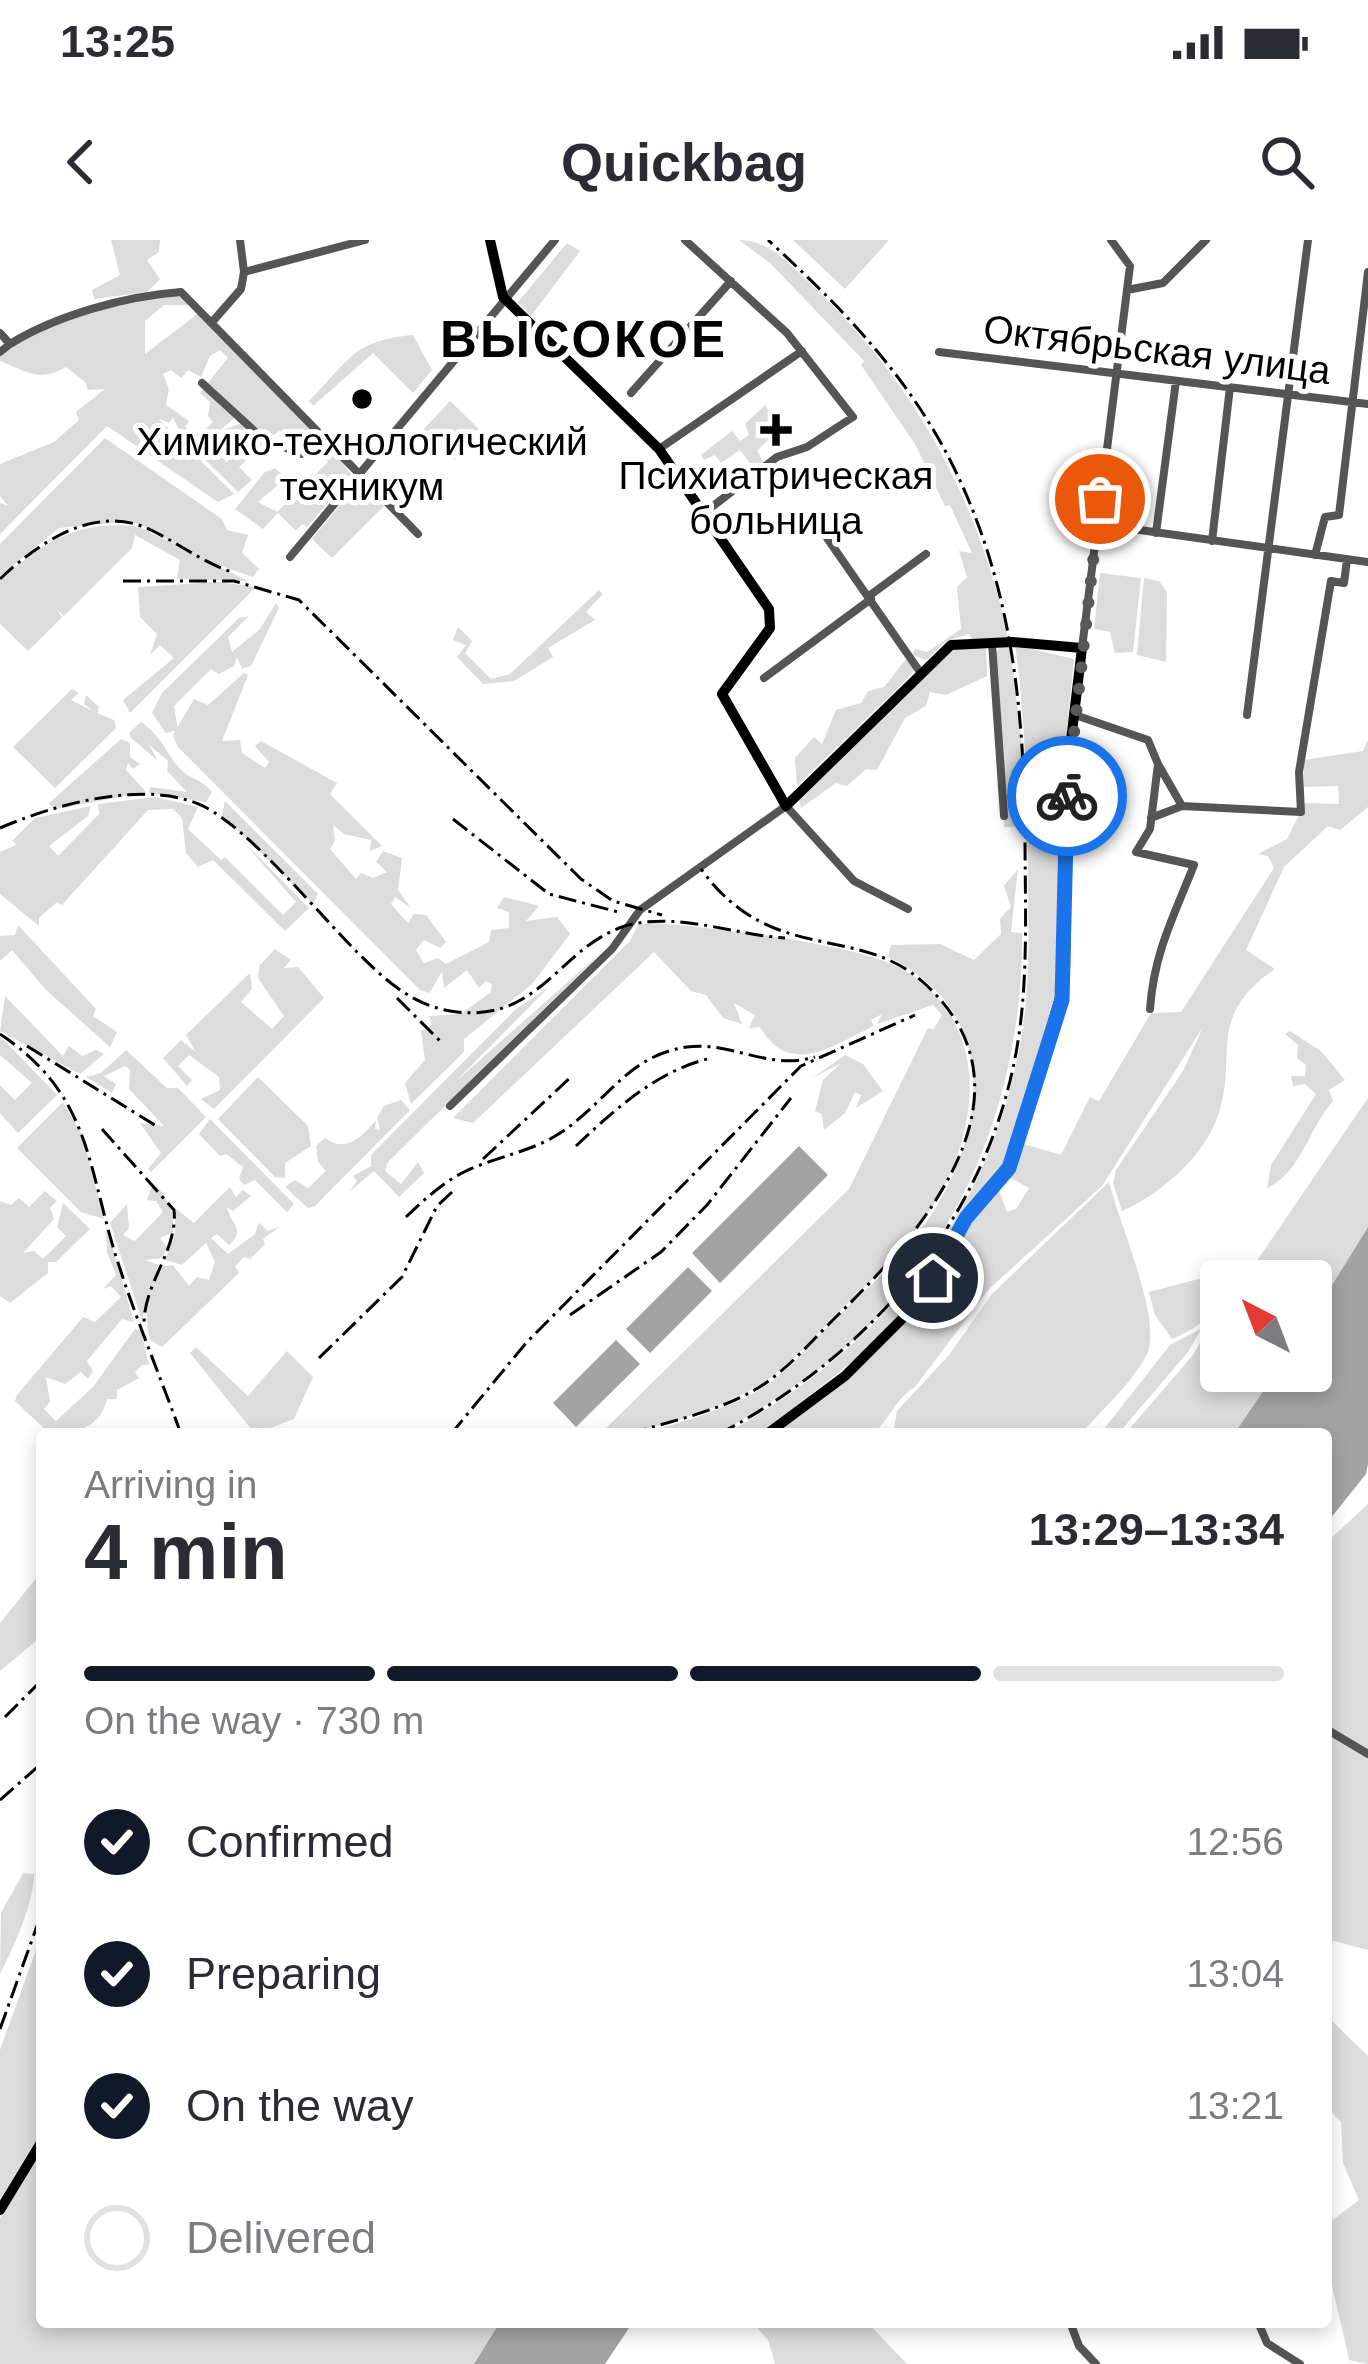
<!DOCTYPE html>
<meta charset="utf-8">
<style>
:root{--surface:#fff;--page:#f2f2f3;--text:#2b2b33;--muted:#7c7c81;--line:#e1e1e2;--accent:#111827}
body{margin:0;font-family:Arial,sans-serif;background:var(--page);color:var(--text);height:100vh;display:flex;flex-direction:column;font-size:45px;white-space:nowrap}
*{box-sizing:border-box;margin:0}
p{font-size:39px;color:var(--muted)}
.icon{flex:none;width:66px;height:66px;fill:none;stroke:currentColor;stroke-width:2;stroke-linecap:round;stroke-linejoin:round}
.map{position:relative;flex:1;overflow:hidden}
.sheet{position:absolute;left:36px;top:1188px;width:1296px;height:900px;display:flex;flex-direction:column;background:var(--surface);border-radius:12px;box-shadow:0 6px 18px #0003}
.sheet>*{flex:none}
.needle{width:78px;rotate:318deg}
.controls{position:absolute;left:1200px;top:1020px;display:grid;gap:24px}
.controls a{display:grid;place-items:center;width:132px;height:132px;border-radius:12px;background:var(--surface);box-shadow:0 6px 18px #0003;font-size:60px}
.pin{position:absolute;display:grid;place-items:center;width:102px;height:102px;color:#fff;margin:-51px;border:6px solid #fff;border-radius:50%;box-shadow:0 3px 12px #0007}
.courier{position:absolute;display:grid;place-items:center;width:120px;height:120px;margin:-60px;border:9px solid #1a73e8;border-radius:50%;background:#fff;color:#222;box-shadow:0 3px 15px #0007}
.headline em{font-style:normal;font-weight:700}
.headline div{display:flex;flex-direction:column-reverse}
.headline{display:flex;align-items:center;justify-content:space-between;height:204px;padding:0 48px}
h1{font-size:78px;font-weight:700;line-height:90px}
.bar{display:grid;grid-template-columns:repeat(4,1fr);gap:18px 12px;align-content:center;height:144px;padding:0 48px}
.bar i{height:15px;border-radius:9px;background:var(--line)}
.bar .current{background:var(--accent)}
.bar p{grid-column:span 4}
ol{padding:0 48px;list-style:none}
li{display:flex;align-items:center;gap:36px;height:132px}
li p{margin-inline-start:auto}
li .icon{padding:12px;border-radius:50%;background:var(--accent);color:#fff;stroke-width:4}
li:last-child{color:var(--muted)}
li i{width:66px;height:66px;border:6px solid var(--line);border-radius:50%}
.status{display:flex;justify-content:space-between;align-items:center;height:84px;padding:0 60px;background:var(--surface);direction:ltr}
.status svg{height:33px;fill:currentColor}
header{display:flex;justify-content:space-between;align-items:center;height:156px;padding:0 48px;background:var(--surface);font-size:54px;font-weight:700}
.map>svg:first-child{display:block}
.green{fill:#dcdcdc}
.water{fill:#a3a3a3}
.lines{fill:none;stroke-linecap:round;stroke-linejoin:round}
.minor{stroke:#555;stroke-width:8}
.major{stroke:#000;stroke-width:10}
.rail{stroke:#000;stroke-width:3;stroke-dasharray:18 6 3 6;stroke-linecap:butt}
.done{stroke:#595959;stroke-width:12;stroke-dasharray:0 21.6}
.route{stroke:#1a73e8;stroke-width:15}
.poi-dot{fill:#000;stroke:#fff;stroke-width:4.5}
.labels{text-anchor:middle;stroke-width:10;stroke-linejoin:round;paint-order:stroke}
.street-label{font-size:39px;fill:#000;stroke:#fff}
.poi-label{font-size:39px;fill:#000;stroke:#fff}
.district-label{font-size:51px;font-weight:bold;letter-spacing:3px;fill:#000;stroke:#fff}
</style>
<div class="status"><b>13:25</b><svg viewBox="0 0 49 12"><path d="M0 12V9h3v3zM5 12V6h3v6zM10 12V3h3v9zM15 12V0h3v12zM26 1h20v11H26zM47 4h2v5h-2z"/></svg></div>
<header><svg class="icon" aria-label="back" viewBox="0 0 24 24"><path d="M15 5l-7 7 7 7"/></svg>Quickbag<svg class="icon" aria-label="search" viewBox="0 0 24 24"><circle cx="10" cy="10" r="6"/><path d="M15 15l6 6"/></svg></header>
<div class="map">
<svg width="1368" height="2124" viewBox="0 0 1368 2124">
<rect width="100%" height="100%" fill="#fff"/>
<path class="green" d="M111 0H160L159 12 147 20 160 39 147 52 94 59 92 50 120 35Z
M739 0C770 0 792 26 814 47 914 142 980 263 1008 398L972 399 969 394 947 401 926 420 912 415 915 409 927 412 961 389 957 347 967 337 959 311 972 313 950 265 945 266 915 204 861 125 864 121 771 24Z
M793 0H889L845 49Z
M567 3 580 11 531 76 518 62Z
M179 55 192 65H164L145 81V114L200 72 319 197 314 202 298 190 291 196 279 191 269 199 207 144 228 118 220 110 210 116 201 137 188 130 181 138 171 130 163 134 169 149 166 165 189 181 185 187 193 195 198 192 205 199 204 191 213 182 208 176 210 162 200 153 205 147 236 177 204 203 207 208 225 189 242 183 255 194 245 202 237 193 217 211 226 222 256 195 265 203 239 227 252 240 238 252 182 197 173 177 169 183 159 179 234 254 218 262 107 186 0 294V263L8 266 0 256V224L54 202 79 180 76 172 105 149 88 150 85 142 66 127C39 143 27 131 0 121V116C46 79 122 59 179 55Z
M413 95 432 130 413 153 373 113 313 166 309 161C351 119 352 101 413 95Z
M450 161 482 192 454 220 423 190Z
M765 165 780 188 757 211 764 223 755 230 740 210 721 223 715 215 704 220 701 215 732 191 740 201 749 195 745 184Z
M105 198 222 279 227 290 248 295 242 313 259 329 253 337 201 319 140 284 123 282 59 288 0 336V304Z
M326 202 352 235 307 287 302 284 296 291 278 273 263 289 235 269 265 232 275 228 286 238 258 262 277 272 328 222 318 210Z
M360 241 384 266 332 318 312 299Z
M140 287 248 341 177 339 180 320 135 295 132 308 64 376 56 369 62 377 28 411 0 384V341C42 301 81 279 140 287Z
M1100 333 1141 338 1133 412 1115 413 1110 392 1094 389Z
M1144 338 1159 341 1167 352 1166 422 1137 415Z
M218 342 256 347 130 473 123 460 174 418 160 405 150 415 157 394 140 377 138 347Z
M599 350 603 354 586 372 595 380 548 408 553 417 514 441 483 444 457 417 466 405 453 400 458 387 472 401 465 413 491 439 510 434Z
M276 363 279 368 251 426 242 429 237 417 234 426 219 434 211 429 174 466 178 490 166 493 152 473 162 453 239 378 249 376 228 397 232 412 260 389Z
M961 405 986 409 987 436 946 455 930 452 926 466 905 478 877 530 866 529 847 546 836 543 801 568 799 560 936 423Z
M1010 405 1022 506V587H1004L996 414 1000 406Z
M1015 405 1074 419 1065 510 1060 749 1004 923 900 1074 868 1109 761 1194H725C890 1103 1002 963 1025 771 1030 725 1028 679 1028 633 1027 556 1026 481 1015 405Z
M906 419 914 430 911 435 797 546 795 518 814 497 822 504 836 470 861 463 868 451 884 447Z
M244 433 248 435 222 501 240 500 242 513 265 528 269 522 255 506 261 501 337 543 330 554 382 606 370 611 371 600 344 594 333 585 335 601 330 609 356 639 361 633 373 638 387 632 376 622 383 611 402 618 398 650 411 668 395 657 391 664 408 683 414 674 426 675 446 702 440 708 424 700 416 710 424 723 438 718 446 724 489 702 491 690 509 688V672L497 668 504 657 539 666 526 681 557 677 570 694 532 744 464 799V812L411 864 405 843 425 820 421 791 432 785 429 776 461 774 491 752 492 744 486 741 479 748 467 730 444 748 442 731 430 753 420 750 177 506 173 495 194 459 208 465Z
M72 449 79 453 71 460 93 471 84 464 86 455 99 467 97 473 114 480 116 488 55 548 13 507Z
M141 482C161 495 166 513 180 529 190 539 202 539 212 552L206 562 149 553 150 547 187 552 167 531 168 521 149 505 158 521 131 498 129 493Z
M121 499 130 503V517L140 524 133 529 128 523 126 530 146 552 57 569 48 564Z
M1368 500V567L1340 590 1328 586 1284 627 1246 710 1275 729C1202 779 1241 818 1216 881 1200 920 1159 955 1122 971L1113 943 1116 930 1183 831 1203 787 1102 946 988 1050 915 1147C895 1159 890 1179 873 1194H775L905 1082 991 955 999 950 1007 972 1016 969 1029 948 1009 937 1020 903 1061 915 1090 857 1099 861 1151 773 1181 772 1274 628 1268 616 1258 614 1287 599 1305 563 1339 564 1338 546 1304 547V520L1363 511Z
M155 557 198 567 188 589 221 620 225 617 283 675 296 662 240 598 309 668 285 691 213 620 198 627 186 613 182 578 173 569 148 570 62 665 57 662 39 678V686L0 654V612L16 605 13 600 35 578 91 566 88 576 49 606 58 616 99 574 98 564Z
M225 561 318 654 313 664 222 575Z
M1018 629 1011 692 1022 693C1024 873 944 1051 789 1150 766 1164 735 1189 708 1194 688 1198 664 1194 644 1194 682 1181 730 1169 764 1147 789 1131 809 1105 830 1084 858 1056 890 1030 914 999 985 910 1010 775 888 717L891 705 940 704 974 720 1001 694 1000 679 1011 667 1004 646Z
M650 683C701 686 861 703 906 731 1004 794 975 916 913 995 891 1024 862 1048 837 1074 812 1099 787 1129 756 1147 714 1171 647 1194 600 1194L849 949 928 788 933 790 942 775 933 765 877 784 882 774 871 780 874 786C832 806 789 838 760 787L749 788 755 775 734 763 742 784 723 778 706 755 691 751 654 712 473 883 453 878 630 701 638 685Z
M18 685 96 769 93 776 117 792 110 807 46 750 12 710 0 721V696L15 695Z
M275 709 291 720 284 728 298 727 324 758 214 869 201 859 220 850 219 837 189 815 178 826 192 840 187 846 163 818 181 800 196 812 186 795 250 733 252 749 241 762 272 789 284 776 258 738 259 726Z
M605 709 388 922 385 931 401 944 418 922 424 933 399 957 374 931 349 952 357 941 353 936 371 926V915L516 769 549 747 454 843Z
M5 756 63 816 69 806 82 816 96 810 104 814 80 834 0 791Z
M1290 791 1321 811 1345 840 1329 850 1333 861C1309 887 1302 932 1267 948L1271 925 1316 854 1305 844 1293 846 1291 836H1305L1306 825 1297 818 1298 805 1285 794Z
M0 796 57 855 18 893 0 873V845L15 860 32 843 0 815Z
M126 810 167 848H178L206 877 151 932 148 929 161 913 140 883 164 886 129 849 130 830 125 826 104 836 116 844 112 853 86 837 101 833Z
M845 815 863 824 883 851 856 868 861 855 855 852 845 873 824 890 822 874 815 871 823 840 841 823 811 839Z
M258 837 308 886 311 906 285 923V938L275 937 218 879Z
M1368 858V987L1311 1079V1041H1243Z
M401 860 410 870 315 966 308 968 285 947 295 940 308 948 326 931 318 922 316 906 325 898C346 914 363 896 376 880L375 889 380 890 377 878 384 866Z
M63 862 83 896 104 979 81 972 17 908Z
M210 879 294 964 287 972 255 940 244 945 239 939 243 927 226 914 220 916 199 894Z
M1109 942C1118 980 1163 1081 1147 1114 1133 1143 1101 1170 1081 1194H901L894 1188 897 1171 949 1115 992 1054Z
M153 943C168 957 175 971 173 992L160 998 167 1007 162 1018 145 1020 158 1025 142 1080 110 983 127 964 129 988 123 995 135 1001 163 972 156 961 147 960Z
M230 947 236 957 243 950 251 956 233 971 227 967C230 984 247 989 229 1005L217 994 211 998 228 1014 255 994 259 982 267 991 279 987 263 999 265 1004 250 1019 244 1017 235 1026 239 1033 162 1107 150 1100C143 1075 147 1051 159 1027L173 1025 189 1046 197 1037 209 1040 215 1022 206 1003 182 1025 165 1020 175 994V968L194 983Z
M45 951 57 961 50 968 54 979 23 1013 34 1011 43 1019 66 996 57 987 63 963 90 989 56 1022H48V1033L10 1063 0 1056V961L11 965 19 958 29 967Z
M106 985 134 1082 122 1079 87 1121 93 1131 88 1139 81 1132 65 1144 46 1137 50 1162 44 1169 56 1181 93 1147 135 1089 141 1090 149 1125H142L135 1132 139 1138 117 1150V1159H107C101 1187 76 1194 50 1194L15 1161 17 1155 83 1077 95 1082 121 1057 111 1046 103 1049 116 1035 107 1012Z
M1240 1028 1235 1041H1221C1221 1072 1199 1088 1172 1099L1155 1075 1149 1052Z
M1221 1068V1131H1277L1234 1194H1125L1193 1115Z
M1202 1088 1188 1112 1118 1194H1100L1170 1105Z
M196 1107 248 1156 287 1111 313 1137 294 1179 255 1194 190 1113Z
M1368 1264V1710L1326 1699V1303Z
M42 1331V1396L0 1431V1383Z
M23 1633 34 1634C34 1662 14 1707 0 1734L1 1673Z
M42 1693V1892L0 1959V1810Z
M1326 1775 1368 1816V2124L1349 2120C1339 2070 1326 2037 1326 1985L1359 1960 1343 1923 1341 1882 1326 1866Z
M42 1908V2082H500L474 2124H0V1978Z
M752 2082H867L907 2124H775L768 2100Z"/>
<path class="water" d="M799 906 828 935 720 1043 692 1013Z
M1368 987V1224L1366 1234 1326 1284V1194H1234L1277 1131H1311V1079Z
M688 1027 712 1051 650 1113 626 1089Z
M616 1100 640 1124 576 1187 553 1163Z
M500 2082H633L605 2124H474Z"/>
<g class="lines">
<path class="minor" d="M240 0 244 32
M685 0 787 93 853 177 807 207 777 217 704 273
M1127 50 1163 43 1206 0
M213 81 241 49 244 32 365 0
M0 93 10 104C57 75 126 56 181 52L418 294
M0 112 10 104
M939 112 1368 164
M202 143 262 198 301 214 325 200
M631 153 731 41
M659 209 802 111
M1097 284 1368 322
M1156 293 1176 141
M827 298 920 432
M1212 301 1230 147
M1315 315 1325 277 1339 275 1368 32
M290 317 555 0
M869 356 926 314
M992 403 1004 576
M1082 408 1130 26 1111 0
M764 438 871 359
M1075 475 1148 500 1158 524 1150 589 1136 612 1194 625C1173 678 1154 713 1150 769
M1247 475 1308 0
M1158 524 1182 566 1301 572 1299 532 1331 341 1344 343 1347 320
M1151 578 1182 566
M450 866 612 709 640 670 786 566 854 641 908 669
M1326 1489 1368 1514
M1070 2082 1079 2106 1096 2124
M1258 2082 1267 2103 1300 2124"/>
<path class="major" d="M490 0 503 57 659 209 769 369 770 388 722 454 786 566 951 405 1012 402 1082 408 1067 534 1065 740 1014 918 966 978 902 1079 845 1136 767 1194
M0 1970 42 1901"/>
<path class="rail" d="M0 339C39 302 96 263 151 290 180 304 203 323 235 333
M123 341H234L299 360 581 639 613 661 662 675
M453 579 549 654 622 673
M0 588C56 564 147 538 205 567 251 591 318 673 357 712 386 741 414 767 457 772 540 781 558 710 622 687 673 670 734 695 785 698
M397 758 440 801
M0 794C88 853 87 920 114 1010 133 1072 159 1133 181 1194
M27 806 158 887
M102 889 174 970C178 1011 144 1042 144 1084
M576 906C614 870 659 829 712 818
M483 919 572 836
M406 977C424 960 442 943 464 932 499 915 535 912 566 889 609 858 630 815 687 807 731 801 769 831 815 817
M570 1075 661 1012 707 965 791 858
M319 1118 402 1037 437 966 452 952
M451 1194 526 1103 801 826 915 775
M629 1194C671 1181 720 1171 758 1148 789 1129 813 1099 839 1074 924 991 1045 851 923 742 857 683 771 726 701 629
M719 1194C868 1116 985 982 1016 813 1029 742 1025 667 1025 595 1024 462 1010 336 948 216 903 130 838 64 768 0
M5 1477 42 1440
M0 1560 42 1523
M0 1789 42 1672"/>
</g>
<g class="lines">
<path class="done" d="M1067 556 1100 259"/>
<path class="route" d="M933 1038 966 978 1009 928 1062 760 1067 556"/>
</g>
<g class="poi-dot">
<circle cx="362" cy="159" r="12"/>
<path d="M770 172h12v12h12v12h-12v12h-12v-12h-12v-12h12z"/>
</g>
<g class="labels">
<g class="street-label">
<text transform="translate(1157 109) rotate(7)" y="14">Октябрьская улица</text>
</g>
<g class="poi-label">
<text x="362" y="215">Химико-технологический<tspan x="362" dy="45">техникум</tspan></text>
<text x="776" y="249">Психиатрическая<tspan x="776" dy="45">больница</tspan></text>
</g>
<g class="district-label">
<text x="584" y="117">ВЫСОКОЕ</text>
</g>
</g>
</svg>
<div class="controls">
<a><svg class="needle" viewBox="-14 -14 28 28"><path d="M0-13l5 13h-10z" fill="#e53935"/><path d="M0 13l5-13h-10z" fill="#7c7c81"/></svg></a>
</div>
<div class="pin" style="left:1100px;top:259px;background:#ea580c"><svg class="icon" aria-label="bag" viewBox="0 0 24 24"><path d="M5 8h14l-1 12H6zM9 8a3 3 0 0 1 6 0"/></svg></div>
<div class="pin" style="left:933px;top:1038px;background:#1f2937"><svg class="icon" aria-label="home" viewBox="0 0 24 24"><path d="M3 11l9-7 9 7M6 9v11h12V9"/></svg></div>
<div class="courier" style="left:1067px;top:556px"><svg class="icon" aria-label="bike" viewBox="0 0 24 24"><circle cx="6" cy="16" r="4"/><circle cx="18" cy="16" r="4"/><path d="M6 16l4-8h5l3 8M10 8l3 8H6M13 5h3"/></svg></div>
<section class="sheet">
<div class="headline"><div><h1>4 min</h1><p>Arriving in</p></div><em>13:29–13:34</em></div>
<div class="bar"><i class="current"></i><i class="current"></i><i class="current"></i><i></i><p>On the way · 730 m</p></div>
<ol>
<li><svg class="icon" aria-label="check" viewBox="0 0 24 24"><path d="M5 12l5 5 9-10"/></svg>Confirmed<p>12:56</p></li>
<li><svg class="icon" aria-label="check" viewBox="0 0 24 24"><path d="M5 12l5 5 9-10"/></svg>Preparing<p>13:04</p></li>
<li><svg class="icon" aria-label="check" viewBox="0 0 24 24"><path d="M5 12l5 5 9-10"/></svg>On the way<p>13:21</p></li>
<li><i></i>Delivered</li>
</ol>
</section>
</div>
